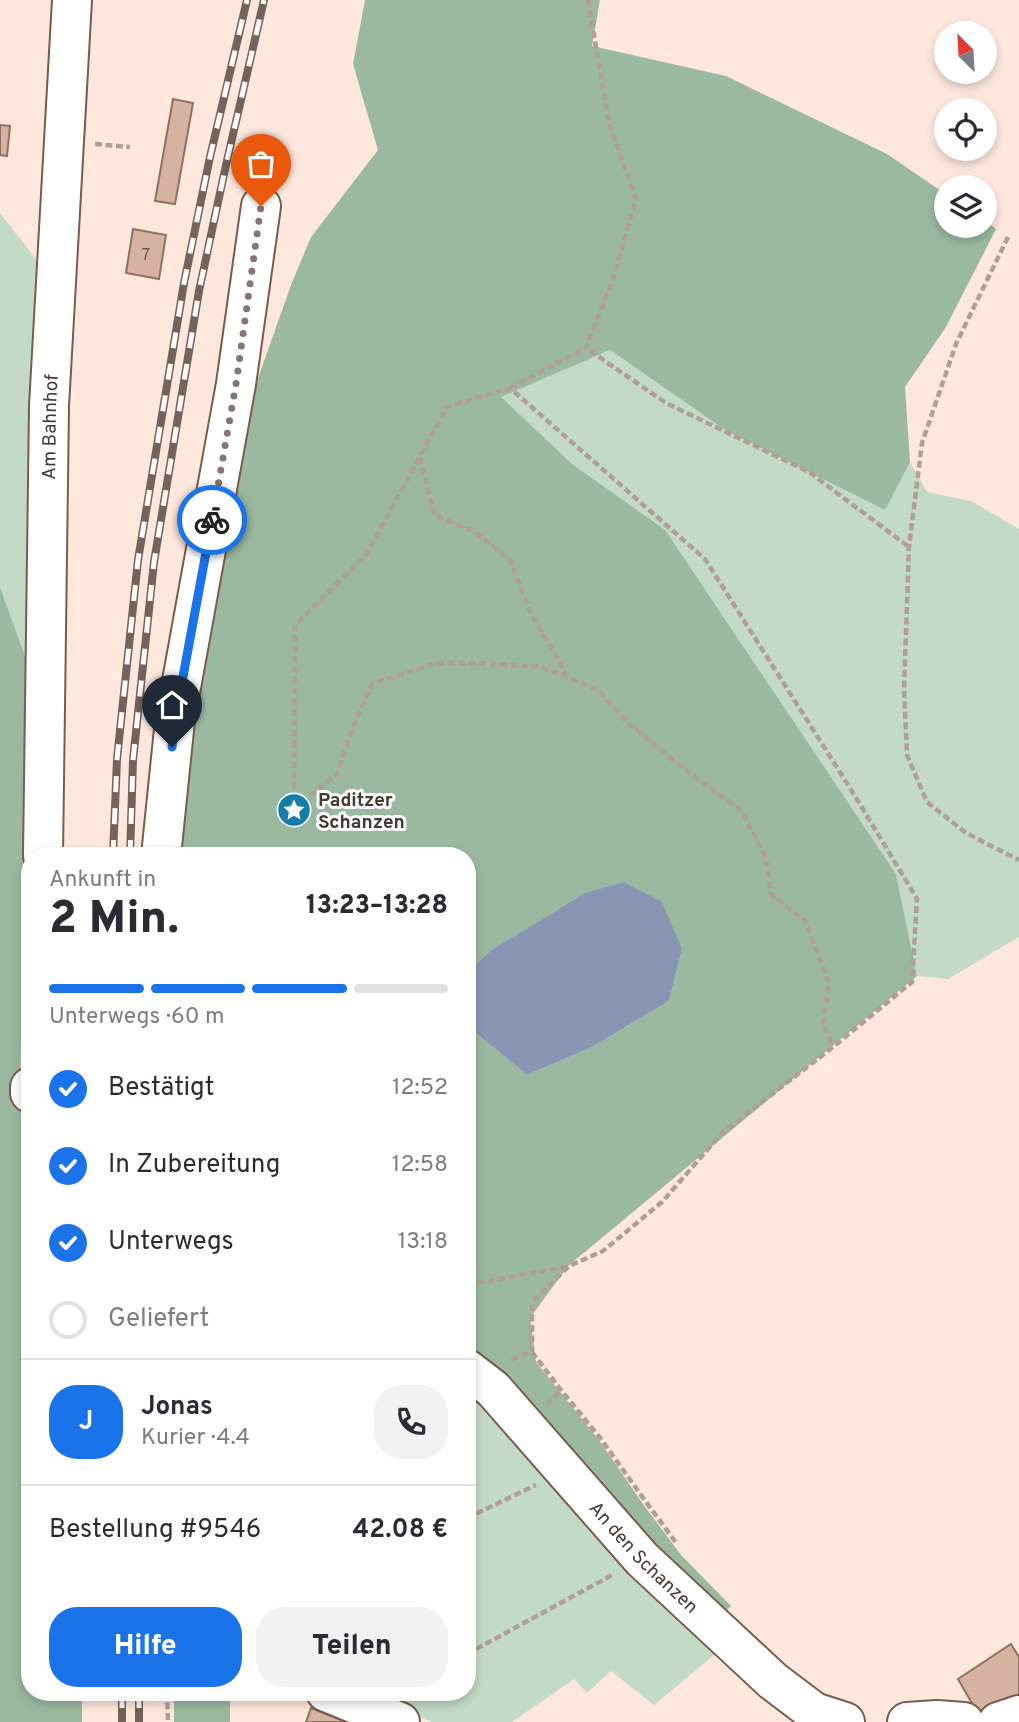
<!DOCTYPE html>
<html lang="de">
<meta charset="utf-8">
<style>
:root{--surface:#fff;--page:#f2f2f3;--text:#2b2b33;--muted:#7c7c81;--line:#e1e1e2;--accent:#1a73e8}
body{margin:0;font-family:Overpass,sans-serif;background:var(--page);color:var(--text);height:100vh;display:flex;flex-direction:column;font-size:26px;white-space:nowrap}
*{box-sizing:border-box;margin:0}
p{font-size:23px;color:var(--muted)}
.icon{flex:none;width:38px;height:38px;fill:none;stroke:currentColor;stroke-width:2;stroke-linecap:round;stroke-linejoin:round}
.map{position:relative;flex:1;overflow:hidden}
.sheet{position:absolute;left:21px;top:847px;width:455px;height:854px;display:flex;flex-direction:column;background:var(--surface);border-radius:28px;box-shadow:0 4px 10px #0003}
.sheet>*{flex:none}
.needle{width:46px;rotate:336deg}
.fabs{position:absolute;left:934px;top:21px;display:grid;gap:14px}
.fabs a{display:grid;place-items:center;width:63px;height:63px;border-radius:50%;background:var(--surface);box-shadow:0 4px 10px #0003;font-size:35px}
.pin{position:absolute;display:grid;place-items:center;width:60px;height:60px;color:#fff;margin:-72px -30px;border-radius:50% 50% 50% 0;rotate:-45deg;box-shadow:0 0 7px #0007}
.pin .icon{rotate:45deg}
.courier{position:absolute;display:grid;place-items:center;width:70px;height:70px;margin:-35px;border:5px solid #1a73e8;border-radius:50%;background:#fff;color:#222;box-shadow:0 2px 9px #0007}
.headline em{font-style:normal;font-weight:800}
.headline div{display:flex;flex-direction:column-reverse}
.headline{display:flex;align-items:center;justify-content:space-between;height:119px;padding:0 28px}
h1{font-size:46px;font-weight:800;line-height:52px}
.bar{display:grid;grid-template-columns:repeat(4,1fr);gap:10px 7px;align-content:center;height:84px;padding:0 28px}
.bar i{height:9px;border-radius:5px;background:var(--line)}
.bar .current{background:var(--accent)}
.bar p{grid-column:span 4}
.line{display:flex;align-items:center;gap:18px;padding:0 28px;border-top:2px solid var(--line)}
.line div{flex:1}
.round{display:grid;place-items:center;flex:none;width:74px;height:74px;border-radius:28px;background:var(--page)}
ol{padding:0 28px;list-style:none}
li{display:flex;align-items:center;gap:21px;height:77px}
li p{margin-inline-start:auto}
li .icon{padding:7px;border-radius:50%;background:var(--accent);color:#fff;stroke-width:4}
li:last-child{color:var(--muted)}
li i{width:38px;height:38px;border:4px solid var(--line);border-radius:50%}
.button{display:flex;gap:14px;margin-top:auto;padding:14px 28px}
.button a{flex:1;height:80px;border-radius:28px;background:var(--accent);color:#fff;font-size:28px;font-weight:800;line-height:80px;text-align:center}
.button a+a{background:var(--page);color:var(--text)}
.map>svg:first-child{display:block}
.green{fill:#c3dac7}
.forest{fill:#9bb9a1}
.water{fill:#8896b4}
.building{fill:#d6b2a2;stroke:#907061;stroke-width:2}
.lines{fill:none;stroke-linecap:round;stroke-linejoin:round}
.minor-casing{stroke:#7a5b4d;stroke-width:42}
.path{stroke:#b19f96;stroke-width:4.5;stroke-dasharray:7 3.5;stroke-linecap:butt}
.minor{stroke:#fff;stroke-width:38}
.rail-casing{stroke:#73635c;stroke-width:8}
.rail{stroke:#fbfbfb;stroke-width:5;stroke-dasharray:16;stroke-linecap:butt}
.done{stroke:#87766f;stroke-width:7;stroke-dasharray:0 12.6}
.route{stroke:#1a73e8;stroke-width:9}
.labels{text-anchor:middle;stroke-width:6;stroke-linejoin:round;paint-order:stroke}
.number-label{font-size:16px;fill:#6b574f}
.street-label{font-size:19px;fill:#473933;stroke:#fbfbfb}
.poi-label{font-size:19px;font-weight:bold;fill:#473933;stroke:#fbfbfb;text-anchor:start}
</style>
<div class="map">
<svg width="1019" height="1722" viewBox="0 0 1019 1722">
<rect width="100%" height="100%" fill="#fee8de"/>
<path class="green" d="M0 213 47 273 34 681 0 587Z
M610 350 725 430 885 509 910 462 927 492 971 501 1019 529V937L948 979 917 976 896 874 572 464 500 397Z
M467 1386 719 1651 654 1705 611 1671 587 1693 574 1679 512 1722H432L360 1692H467Z"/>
<path class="forest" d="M365 0H600L592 46 726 76 887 154 947 195V226H985V221L996 229 946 327 905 387 910 462 885 510 725 430 610 350 501 397 572 464 665 530 896 874 917 976 568 1266 530 1318 536 1362 599 1440 643 1504 681 1555 731 1606 720 1617 467 1359V1026L527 1075 592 1047 669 1001 682 949 583 894 491 950 467 973V856H155L173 706 186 550 198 515 236 474 257 381 291 285 311 237 378 150 353 64Z
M0 587 34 681 30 856V968L21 1044 20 1088 24 1130 30 1157V1692H82V1722H0Z
M174 1692H230V1722H174Z"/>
<path class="water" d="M623 882 662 902 682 949 669 1001 592 1047 527 1075 467 1026V973L491 950 583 894Z"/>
<path class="building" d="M173 99 193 103 175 204 155 201Z
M0 125 10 126 7 156 0 155Z
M133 229 166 235 159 279 126 273Z
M1011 1644 1019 1657V1706L978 1714 958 1679Z
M311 1708 346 1722H306Z"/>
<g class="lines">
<g class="minor-casing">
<g id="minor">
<path id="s1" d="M43 856 49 406 72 0"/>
<path d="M161 856 175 720 236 384 261 206"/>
<path d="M30 1087V1093"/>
<path id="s2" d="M467 1369 493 1389 642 1559 773 1681 814 1712 845 1722"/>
<path d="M326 1692 400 1722"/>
<path d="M907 1722 937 1720 964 1722"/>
<path d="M998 1722 1019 1715"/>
</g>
</g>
<path class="path" d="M588 0 609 123 636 199 613 279 586 348 666 403 809 472 909 547
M95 144 130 147
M1008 237 956 344 922 443 909 547 904 690 907 755 927 802 966 833 1019 860
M510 388 586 348
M420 457 434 515 474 531 510 560 531 614 556 655 566 676
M294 809 337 774 353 727 372 684 437 663H476L541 667 598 690 627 722 683 768 742 811 766 858 771 894 806 922 829 984 823 1023 833 1047
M294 810 295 625 366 555 447 407 510 388 705 559 855 796 917 899 912 982 833 1047 723 1132 662 1202 603 1251 569 1266 532 1302V1352L509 1360
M467 1283 484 1282 569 1266
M532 1352 561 1390 601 1439 646 1502 677 1544
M547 1405 561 1390
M467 1518 536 1485
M467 1654 614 1574
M167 1692 168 1722"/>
<use href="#minor" class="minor"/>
<g class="rail-casing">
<path id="rail" d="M113 856 117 759 138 560 184 283 210 157 247 0
M130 856 133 760 154 562 199 291 226 165 264 0
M122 1692V1722
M139 1692V1722"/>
</g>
<use href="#rail" class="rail"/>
</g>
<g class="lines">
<path class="done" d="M212 520 236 384 261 206"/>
<path class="route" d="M172 747 175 720 212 520"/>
</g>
<defs>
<g id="sight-disc" transform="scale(1.75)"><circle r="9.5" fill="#157ea8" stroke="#fbfbfb"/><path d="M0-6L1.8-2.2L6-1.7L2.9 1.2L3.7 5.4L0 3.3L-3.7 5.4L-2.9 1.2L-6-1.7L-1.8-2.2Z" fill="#fff"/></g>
</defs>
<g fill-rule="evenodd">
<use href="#sight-disc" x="294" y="810"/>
</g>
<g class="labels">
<g class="number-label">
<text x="146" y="260">7</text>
</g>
<g class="street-label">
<text dy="7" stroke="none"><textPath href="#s1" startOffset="429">Am Bahnhof</textPath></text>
<text dy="7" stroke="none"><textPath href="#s2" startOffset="259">An den Schanzen</textPath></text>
</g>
<g class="poi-label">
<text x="318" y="806">Paditzer<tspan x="318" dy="22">Schanzen</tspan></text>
</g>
</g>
</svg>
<div class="fabs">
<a><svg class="needle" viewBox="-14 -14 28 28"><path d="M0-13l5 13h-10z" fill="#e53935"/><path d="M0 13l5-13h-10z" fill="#7c7c81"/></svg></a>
<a><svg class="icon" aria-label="locate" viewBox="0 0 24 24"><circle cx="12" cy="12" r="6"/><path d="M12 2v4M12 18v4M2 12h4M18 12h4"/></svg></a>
<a><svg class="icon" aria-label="layers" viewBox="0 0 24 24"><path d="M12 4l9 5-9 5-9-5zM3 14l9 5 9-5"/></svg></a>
</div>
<div class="pin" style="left:261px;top:206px;background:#ea580c"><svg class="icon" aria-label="bag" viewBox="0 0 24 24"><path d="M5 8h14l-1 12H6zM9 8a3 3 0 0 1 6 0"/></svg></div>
<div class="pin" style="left:172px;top:747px;background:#1f2937"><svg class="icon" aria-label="home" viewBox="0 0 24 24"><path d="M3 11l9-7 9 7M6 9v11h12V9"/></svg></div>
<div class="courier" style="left:212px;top:520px"><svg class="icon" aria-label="bike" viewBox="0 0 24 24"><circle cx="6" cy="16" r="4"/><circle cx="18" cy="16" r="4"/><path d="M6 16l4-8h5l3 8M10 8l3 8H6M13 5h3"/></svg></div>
<section class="sheet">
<div class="headline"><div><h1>2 Min.</h1><p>Ankunft in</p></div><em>13:23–13:28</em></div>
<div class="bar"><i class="current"></i><i class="current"></i><i class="current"></i><i></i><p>Unterwegs · 60 m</p></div>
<ol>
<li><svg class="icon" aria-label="check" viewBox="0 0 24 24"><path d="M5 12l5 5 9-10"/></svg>Bestätigt<p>12:52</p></li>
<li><svg class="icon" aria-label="check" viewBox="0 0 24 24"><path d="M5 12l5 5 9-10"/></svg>In Zubereitung<p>12:58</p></li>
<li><svg class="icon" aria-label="check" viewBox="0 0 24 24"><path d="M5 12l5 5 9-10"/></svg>Unterwegs<p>13:18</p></li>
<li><i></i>Geliefert</li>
</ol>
<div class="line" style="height:126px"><b class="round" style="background:var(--accent);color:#fff">J</b><div><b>Jonas</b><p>Kurier · 4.4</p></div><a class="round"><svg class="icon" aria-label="phone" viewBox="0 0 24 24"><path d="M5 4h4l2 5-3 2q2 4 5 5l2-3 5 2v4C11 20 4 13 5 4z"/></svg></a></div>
<div class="line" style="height:91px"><div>Bestellung #9546</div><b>42.08 €</b></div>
<div class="button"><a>Hilfe</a><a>Teilen</a></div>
</section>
</div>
